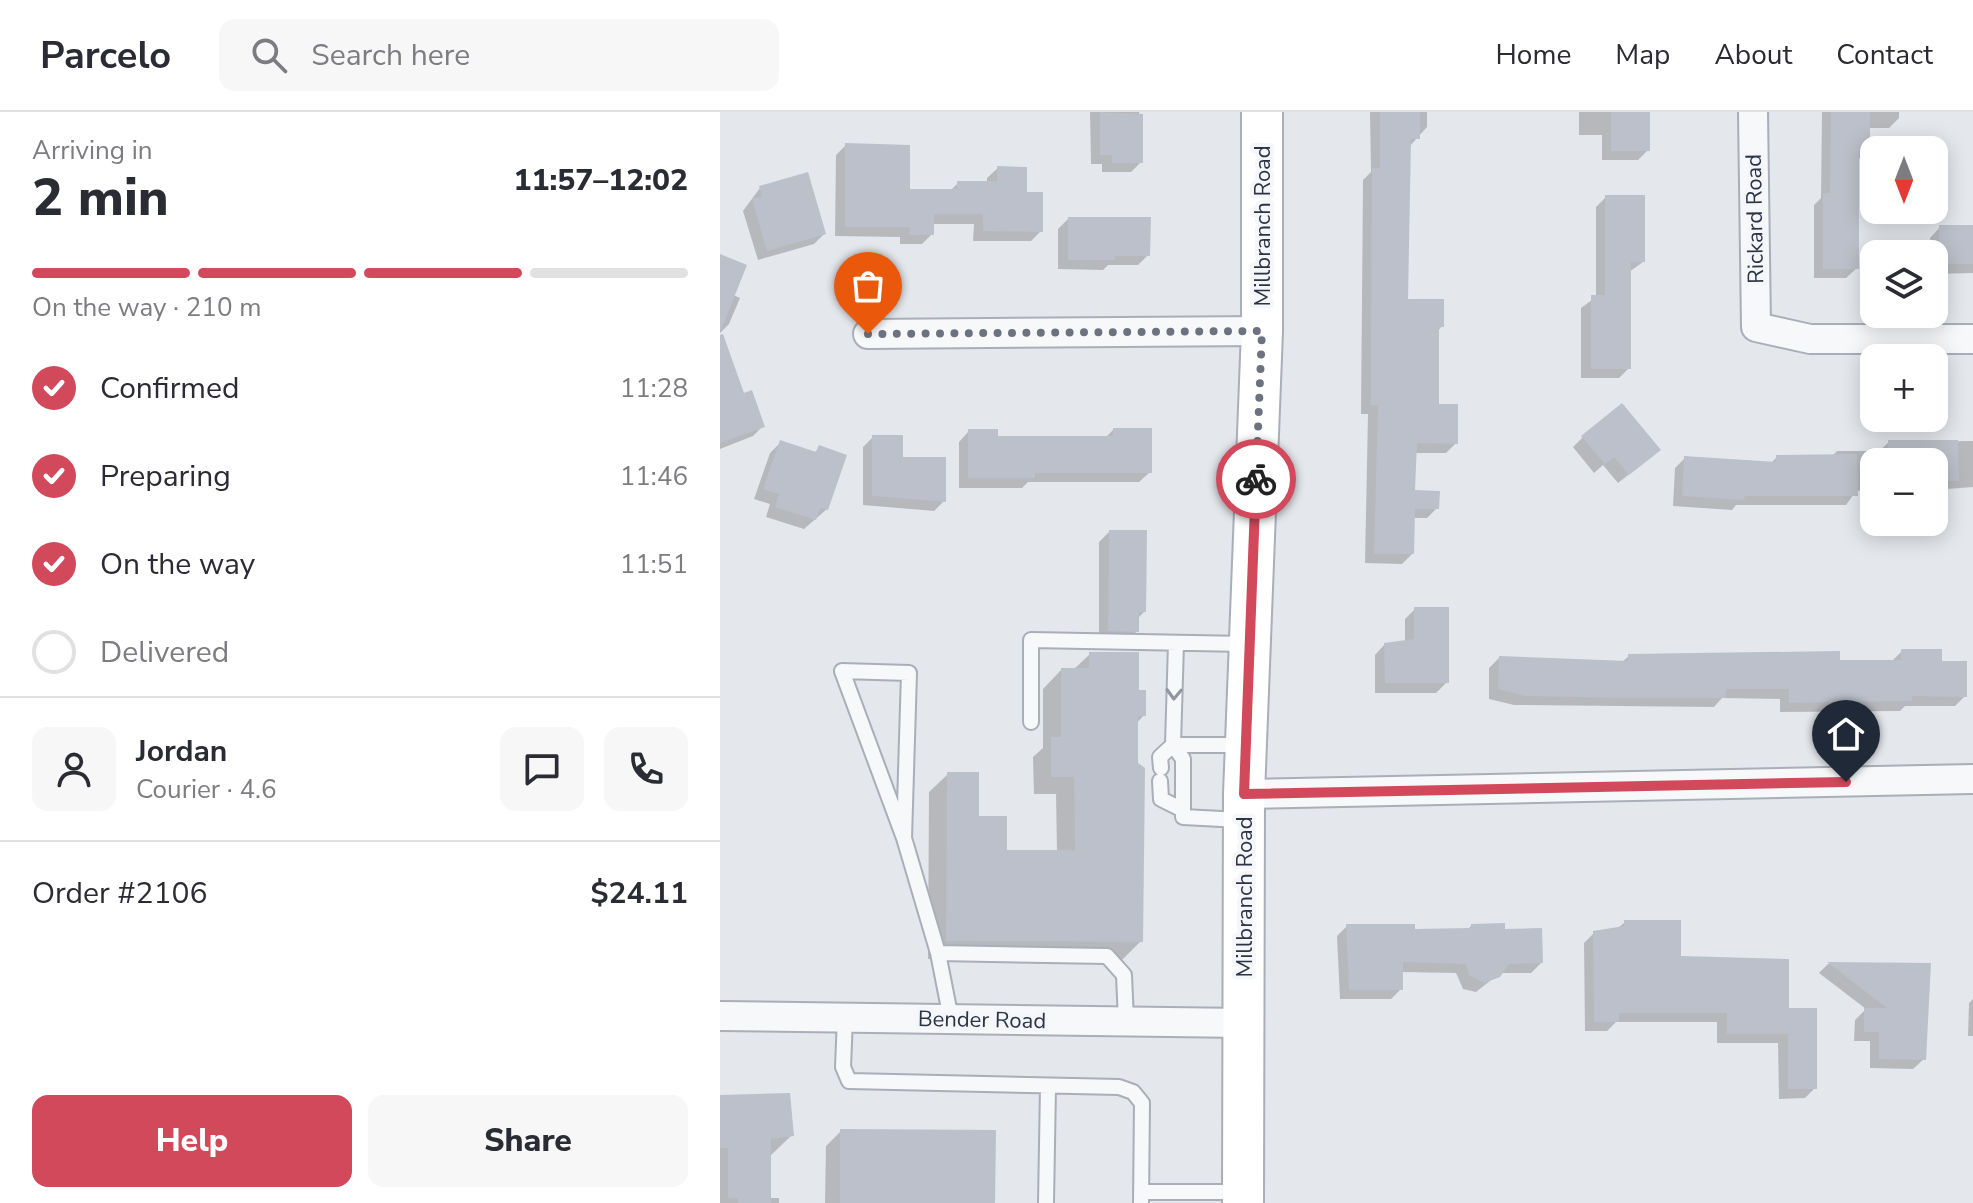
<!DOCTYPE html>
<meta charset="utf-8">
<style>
:root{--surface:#fff;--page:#f7f7f7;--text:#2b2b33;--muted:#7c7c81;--line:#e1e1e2;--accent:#d1495b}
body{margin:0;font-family:"Nunito Sans",sans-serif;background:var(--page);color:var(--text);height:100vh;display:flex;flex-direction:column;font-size:30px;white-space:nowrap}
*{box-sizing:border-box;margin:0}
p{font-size:26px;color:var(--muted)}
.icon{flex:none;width:44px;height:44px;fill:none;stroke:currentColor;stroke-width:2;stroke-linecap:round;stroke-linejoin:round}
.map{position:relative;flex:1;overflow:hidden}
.panel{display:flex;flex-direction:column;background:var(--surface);width:720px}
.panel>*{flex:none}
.needle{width:52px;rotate:180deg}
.buttons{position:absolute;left:1140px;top:24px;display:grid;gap:16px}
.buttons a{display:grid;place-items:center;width:88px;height:88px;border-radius:16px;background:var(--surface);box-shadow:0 4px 20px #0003;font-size:40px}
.pin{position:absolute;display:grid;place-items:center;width:68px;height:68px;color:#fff;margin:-82px -34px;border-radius:50% 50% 50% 0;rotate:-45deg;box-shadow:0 0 8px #0007}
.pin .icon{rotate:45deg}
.courier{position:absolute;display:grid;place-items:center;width:80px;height:80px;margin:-40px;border:6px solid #d1495b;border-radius:50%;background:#fff;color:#222;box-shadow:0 2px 10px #0007}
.overview em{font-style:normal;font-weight:800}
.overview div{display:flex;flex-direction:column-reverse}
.overview{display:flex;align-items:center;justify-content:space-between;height:136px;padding:0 32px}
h1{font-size:52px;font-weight:800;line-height:60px}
.bar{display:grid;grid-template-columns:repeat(4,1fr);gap:12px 8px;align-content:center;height:96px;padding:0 32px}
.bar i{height:10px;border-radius:6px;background:var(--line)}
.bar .selected{background:var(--accent)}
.bar p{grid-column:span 4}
.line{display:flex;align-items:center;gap:20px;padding:0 32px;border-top:2px solid var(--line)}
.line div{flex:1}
.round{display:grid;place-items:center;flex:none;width:84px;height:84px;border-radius:16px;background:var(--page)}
ol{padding:0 32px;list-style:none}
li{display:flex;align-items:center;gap:24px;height:88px}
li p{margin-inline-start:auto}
li .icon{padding:8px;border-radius:50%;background:var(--accent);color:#fff;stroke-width:4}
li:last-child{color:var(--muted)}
li i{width:44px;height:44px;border:4px solid var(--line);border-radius:50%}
.button{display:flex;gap:16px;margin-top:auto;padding:16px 32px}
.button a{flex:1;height:92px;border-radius:16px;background:var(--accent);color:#fff;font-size:32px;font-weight:800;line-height:92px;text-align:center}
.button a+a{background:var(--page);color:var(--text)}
header{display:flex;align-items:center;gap:48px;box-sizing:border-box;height:112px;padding:0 40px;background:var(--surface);border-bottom:2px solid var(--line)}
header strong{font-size:38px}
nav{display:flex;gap:44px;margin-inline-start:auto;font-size:28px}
.search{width:560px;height:72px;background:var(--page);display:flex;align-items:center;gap:20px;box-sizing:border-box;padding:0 28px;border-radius:16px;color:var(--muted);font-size:30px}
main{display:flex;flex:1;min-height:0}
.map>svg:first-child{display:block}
.shadow{fill:#0003}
.building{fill:#bbc0ca}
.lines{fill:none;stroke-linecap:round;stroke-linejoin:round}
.lane-casing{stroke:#a9aeb7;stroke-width:18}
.street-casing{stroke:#a9aeb7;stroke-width:32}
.secondary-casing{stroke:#a9aeb7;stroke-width:44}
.lane{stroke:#f7f8fa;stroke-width:14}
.street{stroke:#f7f8fa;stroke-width:28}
.secondary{stroke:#fff;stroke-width:40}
.oneway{stroke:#9196a0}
.done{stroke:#6c737f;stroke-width:8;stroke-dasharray:0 14.4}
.route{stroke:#d1495b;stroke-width:10}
.labels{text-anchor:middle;stroke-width:8;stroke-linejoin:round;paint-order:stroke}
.street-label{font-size:22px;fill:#2b3445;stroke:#f4f6f9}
</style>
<header>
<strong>Parcelo</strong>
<div class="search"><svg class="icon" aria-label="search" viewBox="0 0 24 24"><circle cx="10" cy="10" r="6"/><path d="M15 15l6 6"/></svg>Search here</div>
<nav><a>Home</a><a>Map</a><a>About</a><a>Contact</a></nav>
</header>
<main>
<section class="panel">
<div class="overview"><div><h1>2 min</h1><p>Arriving in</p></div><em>11:57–12:02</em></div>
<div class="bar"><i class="selected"></i><i class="selected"></i><i class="selected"></i><i></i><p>On the way · 210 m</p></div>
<ol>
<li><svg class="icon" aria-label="check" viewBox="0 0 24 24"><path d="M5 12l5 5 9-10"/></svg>Confirmed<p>11:28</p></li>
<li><svg class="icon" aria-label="check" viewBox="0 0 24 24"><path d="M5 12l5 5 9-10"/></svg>Preparing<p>11:46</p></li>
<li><svg class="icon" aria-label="check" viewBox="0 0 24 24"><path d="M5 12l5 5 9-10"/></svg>On the way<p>11:51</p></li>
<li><i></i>Delivered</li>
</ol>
<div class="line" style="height:144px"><a class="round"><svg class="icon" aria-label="person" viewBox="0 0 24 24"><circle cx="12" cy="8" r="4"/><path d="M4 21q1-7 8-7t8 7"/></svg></a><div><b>Jordan</b><p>Courier · 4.6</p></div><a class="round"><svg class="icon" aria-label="chat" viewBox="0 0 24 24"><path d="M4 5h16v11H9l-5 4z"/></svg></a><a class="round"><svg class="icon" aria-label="phone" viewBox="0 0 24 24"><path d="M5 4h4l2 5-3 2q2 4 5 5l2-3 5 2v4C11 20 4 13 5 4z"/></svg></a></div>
<div class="line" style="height:104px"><div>Order #2106</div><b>$24.11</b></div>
<div class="button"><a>Help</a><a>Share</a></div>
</section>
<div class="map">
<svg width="1253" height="1091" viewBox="0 0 1253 1091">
<rect width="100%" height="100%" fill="#e4e7ec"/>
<path class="shadow" d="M370 0H419L421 50 411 60H382V52H371Z
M650 0H707V15L689 35 686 189 722 214 717 220V294L736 331 726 341H695L693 379 717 396 707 406H692V442L682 452 645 451 648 302H641L643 68 651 60Z
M859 0H928V38L918 48H882V23H859Z
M1102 0H1179V6L1169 16H1148V38L1138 48 1137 156 1126 166H1094V93L1101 86Z
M126 33 188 79H230L238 71H267V66L278 56 305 82 321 119 311 129H253L254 112H212V122L202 132H180V125L115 124 116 43Z
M40 76 104 122 94 132 38 148 23 99Z
M886 85 923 150 909 160V256L899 266H861V196L876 185V95Z
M348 107 428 143 418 153H388L383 158 338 157V117Z
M1220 115H1253V161L1214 162 1210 126Z
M0 144 13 183 20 186 9 212 0 221Z
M0 248 43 314 33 324 0 337Z
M393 318 430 360 419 370H308L302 376H239V330L249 319 276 326H385Z
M153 325 224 389 214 399 143 393V335Z
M863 325 928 347 898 371 883 353 874 361 853 335Z
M1253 329V375L1214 378V350H1154V378L1136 379 1126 393H1016L1012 398 953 394 955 356 965 346 1050 352 1057 345 1112 344 1117 339H1159L1169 330Z
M60 331 93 342 99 336 107 397 84 417 46 405 50 392 34 387 50 341Z
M389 420 424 500 417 507V519L407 529H379V430Z
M695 497 727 570 716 581H655V543L665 532 685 530V507Z
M1182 539 1220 551 1245 584 1235 594H1185L1180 599 1060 600V587L1002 586 994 595 794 593 769 587V556L779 546 902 550 909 544 1118 550 1172 549Z
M370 542 417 580 424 603 416 612 421 829 402 848 208 847 209 680 228 662 285 740H337L336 682H314L313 645 323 636V577L341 558H353Z
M905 810 959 846 1067 898 1095 976 1085 986 1059 987 1058 931H997V910H896L887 919H865L864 831 874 821 897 817Z
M627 814 693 819 747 818 751 814 783 819 821 851 811 861H780L756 880 743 877 736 861 681 860V877L671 887H620L617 824Z
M1108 852 1209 853 1204 947 1193 957 1150 956V929H1134L1135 908 1146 897 1099 861Z
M1253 887V924H1248L1249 891Z
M0 984 72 1023 49 1045V1086H59V1091H0Z
M121 1019 273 1091H105L106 1034Z"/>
<path class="building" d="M380 0 423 2V51H392V43H380Z
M660 0H700V27H691L688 187H724V215H719V292H738V332L697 331 695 378 720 379 719 397H695L694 442H654L658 293H651L652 56H660Z
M891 0H930V39H891Z
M1111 0H1150V39H1139V157H1103V81H1110Z
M125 31 190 33V77H237V69H277V54L307 55V80H323V120L263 119V102H214V123H189L190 115H125Z
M88 60 106 122 47 139 32 87 42 84 39 74Z
M885 83H925V150H911V257H871V183H885Z
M348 105H431L430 144H395V148H348Z
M1219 113H1253V152H1219Z
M0 142 27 153 1 218H0Z
M3 222 24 281 32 278 45 315 0 331V223Z
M902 291 941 338 909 363 894 345 885 352 861 324Z
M393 316H432V361H315V366H248V317H278V324H393Z
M152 323H183V345H226V390L152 384Z
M60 328 96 340 99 333 127 343 108 398 100 396 96 408 55 395 59 382 43 377Z
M1168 328H1238L1239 369H1214V350H1168Z
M1137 342 1138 384H1025L1024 388 962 384 964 344 1056 350V343Z
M389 418H427L426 500H419V520L388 519Z
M694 495H729V571H665L664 531 694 527Z
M1181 537H1222V549H1247V585L1192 584V589L1069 591V577H1006V586H908L805 584 778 577 779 544 908 549V542L1120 539V548H1181Z
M369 540H419V578H426V604H418V651L425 656 423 830 226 829 227 660H259V704H287V738H355L354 665H331V625H341V556H369Z
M904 808H961V844L1069 847V896H1097V977H1068V922H1007V901H899V910H874L873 819 904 814Z
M785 811V817L822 816 823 851 789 852 780 865 764 871 749 863 746 852 683 850V878H629L626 812H695V817L751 816V812Z
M1107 850 1211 851 1206 948 1159 947V920H1144V896H1167Z
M70 981 74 1024 51 1027V1091H18V1086H8V1036H0V983Z
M120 1017 276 1018 275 1091H120Z"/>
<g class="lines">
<g class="lane-casing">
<path id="lane" d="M456 531 453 633 463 647V705L521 708
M311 610V528L526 532
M441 656 440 645 453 633H525
M440 669 441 687 463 698
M184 726 122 559 189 561 184 726 218 841
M125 905 123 955 129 969 399 975 413 980 422 991 421 1091
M231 907 218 841 387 844 404 863 406 909
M421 1080H522
M326 1091 328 974"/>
</g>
<g class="street-casing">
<path id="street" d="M1033 0 1036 215 1090 227H1253
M148 222 542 219
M524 682 1253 667
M0 904 524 911"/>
</g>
<g class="secondary-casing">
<path id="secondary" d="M523 1091 524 682 542 219V0"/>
</g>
<use href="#lane" class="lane"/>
<use href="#street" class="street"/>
<use href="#secondary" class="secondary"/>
</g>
<defs><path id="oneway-chevron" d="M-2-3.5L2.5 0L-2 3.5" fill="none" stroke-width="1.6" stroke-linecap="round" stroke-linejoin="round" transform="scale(2)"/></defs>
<use class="oneway" href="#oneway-chevron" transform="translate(454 582) rotate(92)"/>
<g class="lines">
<path class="done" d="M148 222 542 219 536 367"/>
<path class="route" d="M536 367 524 682 1126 670"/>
</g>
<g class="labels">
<g class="street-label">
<text transform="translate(1034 107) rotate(-91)" y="8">Rickard Road</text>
<text transform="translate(542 114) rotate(-90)" y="8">Millbranch Road</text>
<text transform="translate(524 785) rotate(-90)" y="8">Millbranch Road</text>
<text transform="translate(262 907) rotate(1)" y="8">Bender Road</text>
</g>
</g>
</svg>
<div class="buttons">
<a><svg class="needle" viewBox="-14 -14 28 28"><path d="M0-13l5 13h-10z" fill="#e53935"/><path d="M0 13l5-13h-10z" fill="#7c7c81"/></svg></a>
<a><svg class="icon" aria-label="layers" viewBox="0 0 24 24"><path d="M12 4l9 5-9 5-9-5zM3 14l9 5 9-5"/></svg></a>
<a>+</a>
<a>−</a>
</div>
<div class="pin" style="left:148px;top:222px;background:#ea580c"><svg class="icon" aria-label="bag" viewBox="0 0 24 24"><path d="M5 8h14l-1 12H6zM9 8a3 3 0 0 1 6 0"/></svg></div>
<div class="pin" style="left:1126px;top:670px;background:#1f2937"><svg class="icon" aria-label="home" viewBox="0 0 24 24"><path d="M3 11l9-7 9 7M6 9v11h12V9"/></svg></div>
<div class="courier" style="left:536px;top:367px"><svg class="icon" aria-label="bike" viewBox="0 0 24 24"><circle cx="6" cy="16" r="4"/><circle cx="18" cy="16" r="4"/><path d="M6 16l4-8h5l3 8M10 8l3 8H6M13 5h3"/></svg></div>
</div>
</main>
